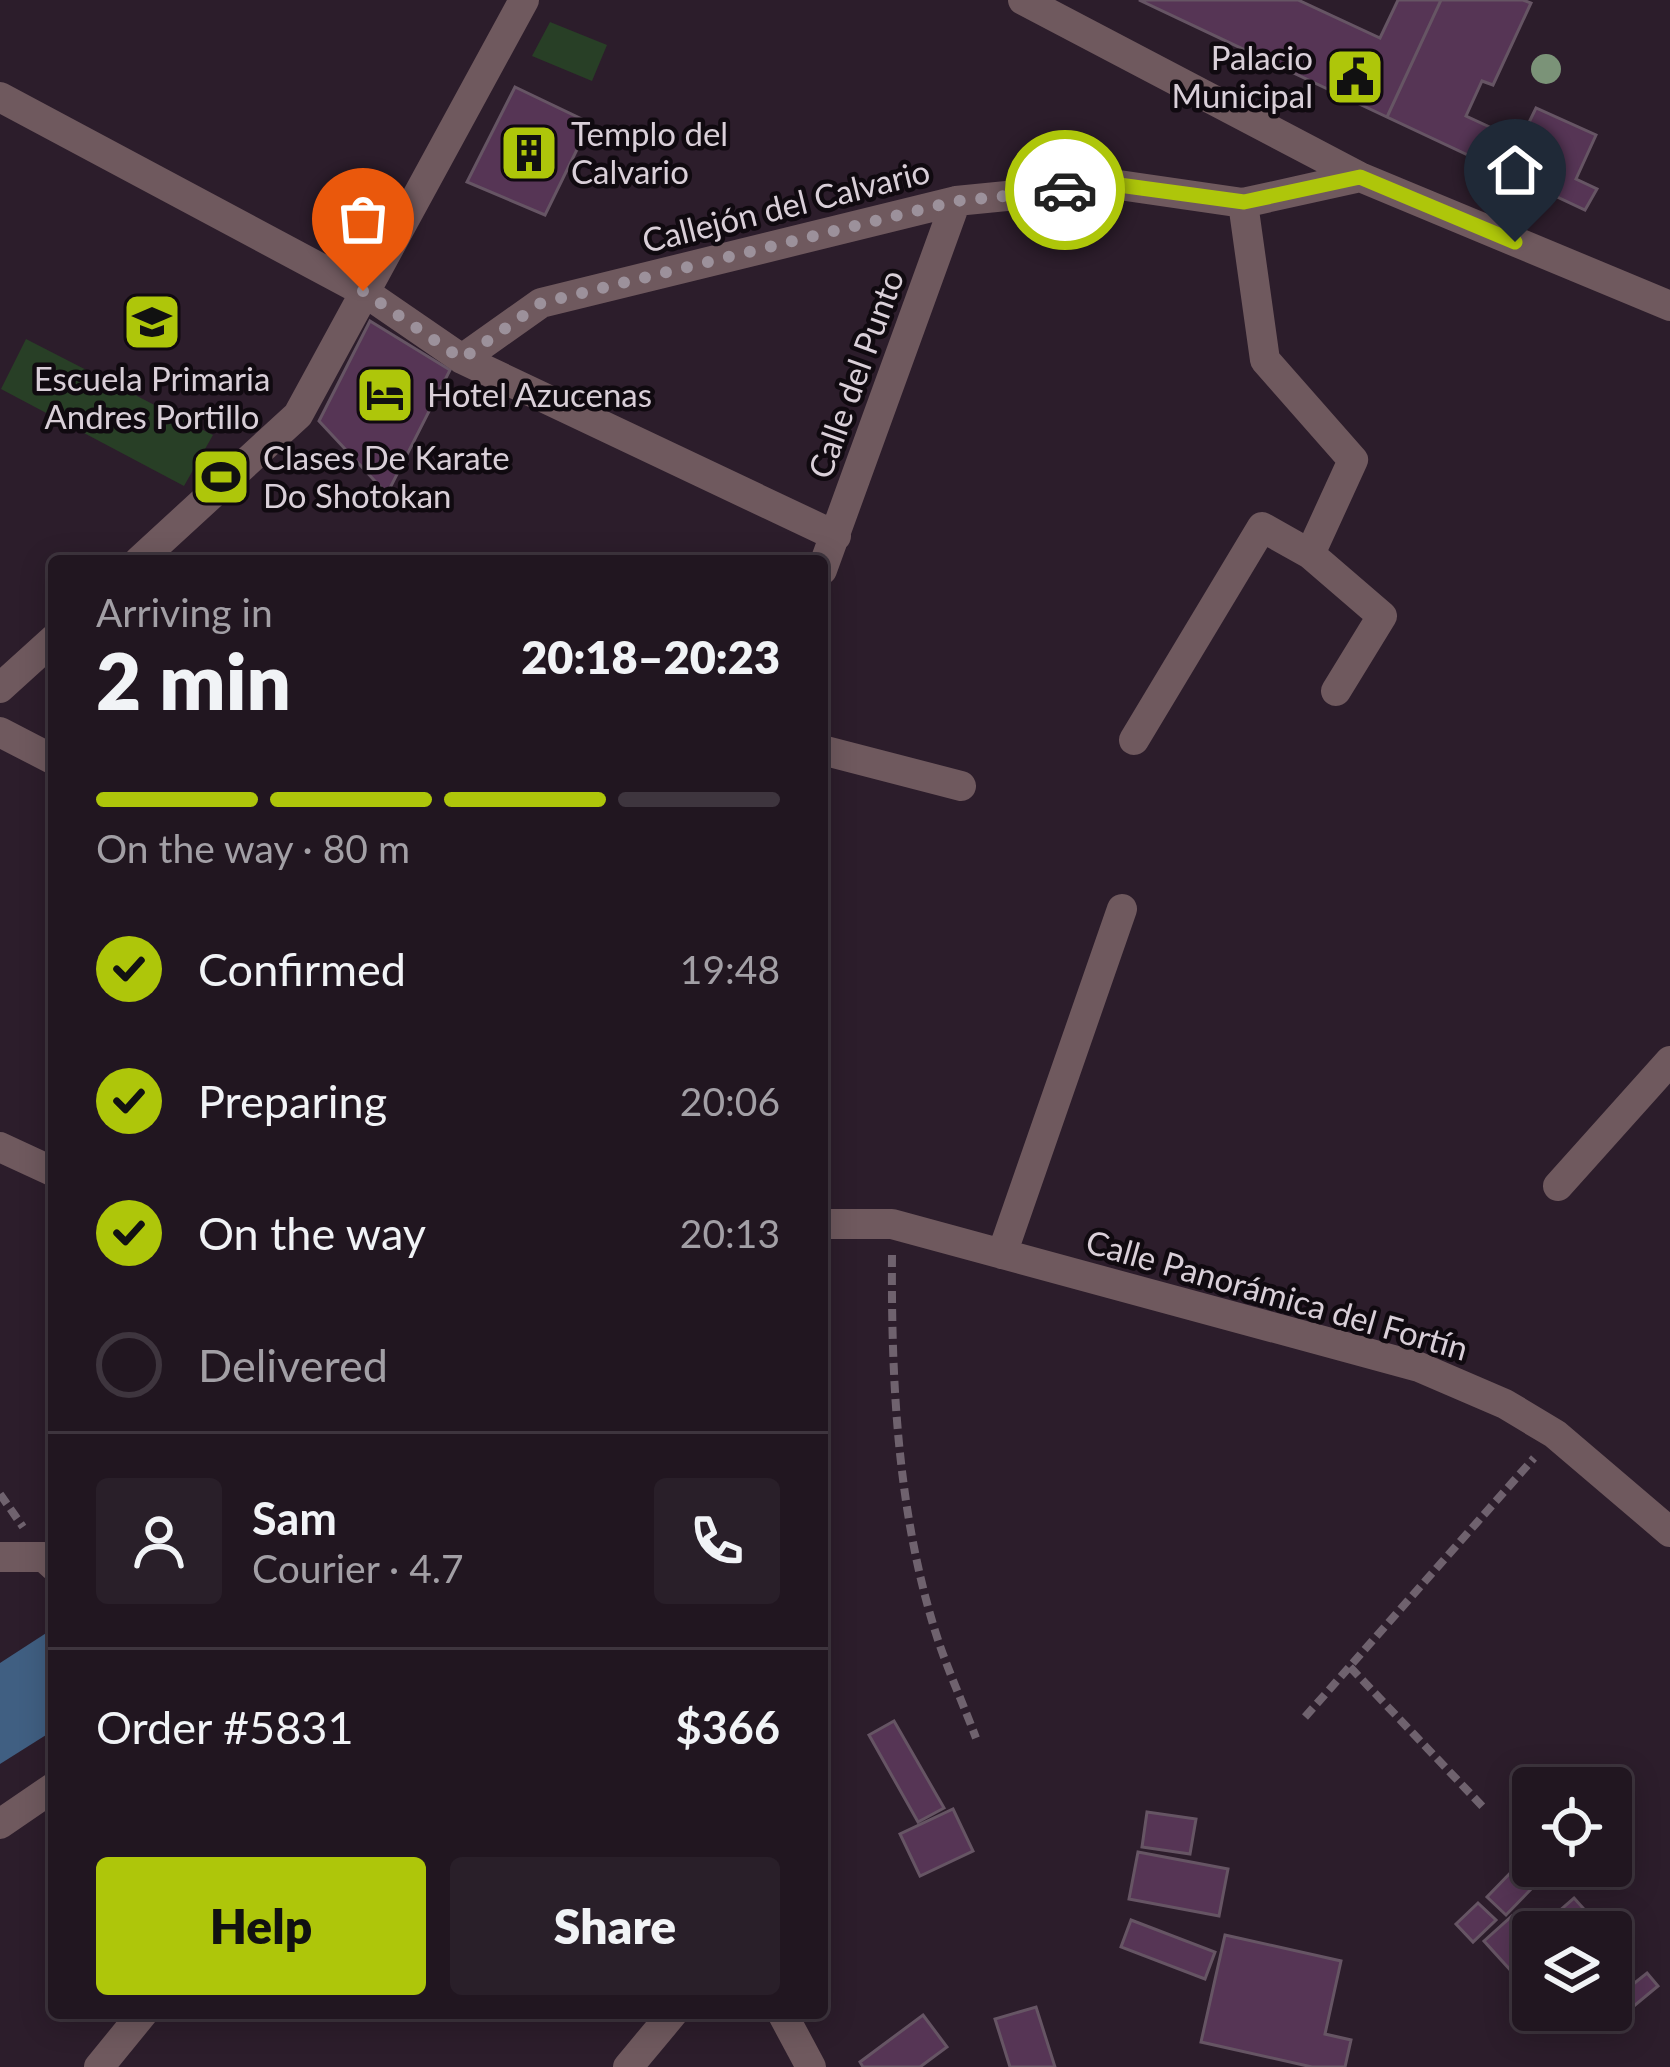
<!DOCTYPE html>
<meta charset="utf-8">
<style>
:root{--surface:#211620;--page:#291f29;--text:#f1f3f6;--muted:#a29fa5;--line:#3e353e;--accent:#aec60a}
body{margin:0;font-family:Lato,sans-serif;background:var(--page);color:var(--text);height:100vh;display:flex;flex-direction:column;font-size:45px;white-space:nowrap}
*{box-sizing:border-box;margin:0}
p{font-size:39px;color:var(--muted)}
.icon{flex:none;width:66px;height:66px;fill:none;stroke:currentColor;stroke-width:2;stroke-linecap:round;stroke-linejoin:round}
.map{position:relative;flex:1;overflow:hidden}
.details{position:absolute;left:48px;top:555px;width:780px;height:1464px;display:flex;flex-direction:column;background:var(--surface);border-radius:12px;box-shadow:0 6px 30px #0003,0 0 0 3px var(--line)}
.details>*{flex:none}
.buttons{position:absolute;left:1512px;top:1767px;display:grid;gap:24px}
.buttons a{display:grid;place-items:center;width:120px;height:120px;border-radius:12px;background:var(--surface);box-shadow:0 6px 30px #0003,0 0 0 3px var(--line);font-size:60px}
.pin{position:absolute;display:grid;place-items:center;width:102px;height:102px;color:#fff;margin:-123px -51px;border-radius:50% 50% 50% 0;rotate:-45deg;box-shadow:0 0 12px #0007}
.pin .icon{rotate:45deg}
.courier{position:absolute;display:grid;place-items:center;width:120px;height:120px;margin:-60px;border:9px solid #aec60a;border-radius:50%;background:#fff;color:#222;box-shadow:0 3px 15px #0007}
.summary em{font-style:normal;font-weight:800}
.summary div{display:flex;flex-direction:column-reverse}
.summary{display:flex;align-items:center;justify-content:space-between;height:204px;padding:0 48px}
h1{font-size:78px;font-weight:800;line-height:90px}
.bar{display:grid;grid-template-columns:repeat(4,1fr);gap:18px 12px;align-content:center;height:144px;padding:0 48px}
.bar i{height:15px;border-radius:9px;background:var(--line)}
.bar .active{background:var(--accent)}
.bar p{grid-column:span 4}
.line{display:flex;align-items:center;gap:30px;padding:0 48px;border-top:3px solid var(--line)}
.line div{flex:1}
.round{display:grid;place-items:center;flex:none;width:126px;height:126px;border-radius:12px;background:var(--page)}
ol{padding:0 48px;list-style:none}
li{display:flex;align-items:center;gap:36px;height:132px}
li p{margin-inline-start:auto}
li .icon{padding:12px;border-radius:50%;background:var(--accent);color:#111;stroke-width:4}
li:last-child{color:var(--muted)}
li i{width:66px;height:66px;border:6px solid var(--line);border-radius:50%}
.action{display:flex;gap:24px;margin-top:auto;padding:24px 48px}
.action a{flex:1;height:138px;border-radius:12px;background:var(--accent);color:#111;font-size:48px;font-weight:800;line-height:138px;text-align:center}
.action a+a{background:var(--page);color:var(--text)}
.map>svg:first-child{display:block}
.green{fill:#283f26}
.water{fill:#405f82}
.building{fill:#563555;stroke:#665564;stroke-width:3}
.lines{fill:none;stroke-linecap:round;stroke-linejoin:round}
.path{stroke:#6f626e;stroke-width:8;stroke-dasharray:12 6;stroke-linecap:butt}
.minor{stroke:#6f595e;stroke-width:30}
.tree{fill:#7b9378}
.done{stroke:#9c919b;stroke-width:12;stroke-dasharray:0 21.6}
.route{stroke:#aec60a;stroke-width:15}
.labels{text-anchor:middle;stroke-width:9;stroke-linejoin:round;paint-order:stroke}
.poi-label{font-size:33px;fill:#d9cfd8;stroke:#100a10;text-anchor:start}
.street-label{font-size:33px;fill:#d9cfd8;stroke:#100a10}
</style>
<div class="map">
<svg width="1670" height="2067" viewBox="0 0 1670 2067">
<rect width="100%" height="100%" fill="#2c1d2b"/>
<path class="green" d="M550 22 607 45 592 81 532 56Z
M26 339 213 435 184 486 1 389Z"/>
<path class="water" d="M54 1628V1730L0 1764V1663Z"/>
<path class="building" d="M1139 0H1298L1380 38 1398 0H1441L1387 117Z
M1441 0H1523L1531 3 1493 85 1482 81 1466 116 1520 141 1536 108 1596 135 1576 179 1597 189 1585 210 1387 117Z
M515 87 590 123 545 215 467 182Z
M370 321 450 370 387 494 319 421Z
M894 1721 944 1808 918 1822 869 1735Z
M953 1809 973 1851 920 1876 900 1834Z
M1147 1812 1196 1819 1190 1854 1142 1847Z
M1138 1852 1228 1869 1219 1916 1129 1899Z
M1515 1868 1534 1886 1506 1915 1487 1897Z
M1574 1898 1592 1918 1575 1932H1564L1551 1918Z
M1478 1903 1496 1920 1473 1942 1456 1924Z
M1512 1916 1533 1940V1954L1513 1973 1484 1941Z
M1131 1920 1215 1952 1205 1979 1121 1947Z
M1225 1935 1341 1961 1325 2034 1351 2040 1345 2067H1312L1201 2042Z
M1647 1973 1658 1986 1634 2006 1622 1993Z
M1036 2007 1055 2067H1010L995 2019Z
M923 2015 947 2047 920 2067H863L860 2062Z"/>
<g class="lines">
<path class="path" d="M892 1255C891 1383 898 1520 939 1643 950 1675 964 1706 976 1738
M0 1494 23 1527
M1350 1667 1484 1808
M1305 1717 1534 1458"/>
<path class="minor" d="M1023 0 1360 177 1670 306
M0 97 363 291 462 359 836 536
M1243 203 1265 360 1353 460 1310 554
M462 359 541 303 956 201 1119 185 1243 203 1360 177
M139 561 298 415 524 0
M822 570 956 201
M0 688 54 639
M0 732 54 760
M1134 740 1262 527 1310 554 1382 616 1336 691
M822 750 961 786
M0 1147 54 1172
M1558 1186 1670 1061
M822 1224H892L1419 1367 1505 1404 1555 1434 1670 1532
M1002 1254 1122 909
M0 1557H44L54 1566
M0 1824 54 1787
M782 2013 811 2067
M99 2067 143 2013
M628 2067 673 2013"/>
</g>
<circle class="tree" cx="1546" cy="69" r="15"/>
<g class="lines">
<path class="done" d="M363 291 462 359 541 303 956 201 1065 190"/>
<path class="route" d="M1065 190 1119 185 1244 202 1360 177 1515 242"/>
</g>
<defs>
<g id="civic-square" transform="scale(3)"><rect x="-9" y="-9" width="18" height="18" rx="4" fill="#aec60a" stroke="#100a10"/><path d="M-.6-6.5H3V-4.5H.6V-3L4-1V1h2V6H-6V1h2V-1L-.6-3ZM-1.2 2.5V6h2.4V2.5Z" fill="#111"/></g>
<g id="building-square" transform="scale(3)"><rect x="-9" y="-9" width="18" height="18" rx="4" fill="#aec60a" stroke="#100a10"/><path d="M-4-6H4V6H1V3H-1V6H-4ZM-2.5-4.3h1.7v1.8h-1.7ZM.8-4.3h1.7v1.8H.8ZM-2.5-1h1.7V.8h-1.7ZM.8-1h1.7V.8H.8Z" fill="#111"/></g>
<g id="school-square" transform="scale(3)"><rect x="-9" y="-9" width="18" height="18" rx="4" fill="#aec60a" stroke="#100a10"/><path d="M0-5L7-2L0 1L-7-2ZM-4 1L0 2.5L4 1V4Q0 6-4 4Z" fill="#111"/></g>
<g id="hotel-square" transform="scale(3)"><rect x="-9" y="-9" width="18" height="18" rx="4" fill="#aec60a" stroke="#100a10"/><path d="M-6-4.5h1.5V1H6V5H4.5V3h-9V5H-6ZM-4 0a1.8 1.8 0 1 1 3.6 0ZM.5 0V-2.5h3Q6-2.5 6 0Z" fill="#111"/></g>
<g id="stadium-square" transform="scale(3)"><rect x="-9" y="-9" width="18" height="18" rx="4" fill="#aec60a" stroke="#100a10"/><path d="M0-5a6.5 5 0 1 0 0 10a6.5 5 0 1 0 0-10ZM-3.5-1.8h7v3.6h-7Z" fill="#111"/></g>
</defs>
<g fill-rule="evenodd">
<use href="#civic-square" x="1355" y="77"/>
<use href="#building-square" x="529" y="153"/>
<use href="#school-square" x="152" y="322"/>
<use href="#hotel-square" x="385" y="395"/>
<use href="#stadium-square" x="221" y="477"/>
</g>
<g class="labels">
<g class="poi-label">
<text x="1313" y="70" text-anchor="end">Palacio<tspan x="1313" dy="38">Municipal</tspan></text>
<text x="571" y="146">Templo del<tspan x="571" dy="38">Calvario</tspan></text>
<text x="152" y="391" text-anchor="middle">Escuela Primaria<tspan x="152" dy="38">Andres Portillo</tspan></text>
<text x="427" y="407">Hotel Azucenas</text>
<text x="263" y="470">Clases De Karate<tspan x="263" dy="38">Do Shotokan</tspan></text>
</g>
<g class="street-label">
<text transform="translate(786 206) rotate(-14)" y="12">Callejón del Calvario</text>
<text transform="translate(856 374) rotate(-70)" y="12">Calle del Punto</text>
<text transform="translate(1277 1295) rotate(16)" y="12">Calle Panorámica del Fortín</text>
</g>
</g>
</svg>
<div class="buttons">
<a><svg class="icon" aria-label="locate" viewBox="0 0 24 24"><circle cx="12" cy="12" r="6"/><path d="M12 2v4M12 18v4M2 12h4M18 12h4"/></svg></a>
<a><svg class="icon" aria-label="layers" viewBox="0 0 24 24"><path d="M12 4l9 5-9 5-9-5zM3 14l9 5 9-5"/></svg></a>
</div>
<div class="pin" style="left:363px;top:291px;background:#ea580c"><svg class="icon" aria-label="bag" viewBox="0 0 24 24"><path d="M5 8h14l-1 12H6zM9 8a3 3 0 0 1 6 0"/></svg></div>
<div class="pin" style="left:1515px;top:242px;background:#1f2937"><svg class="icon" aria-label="home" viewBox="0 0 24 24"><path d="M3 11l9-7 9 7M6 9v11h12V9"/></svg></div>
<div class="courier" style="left:1065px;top:190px"><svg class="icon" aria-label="car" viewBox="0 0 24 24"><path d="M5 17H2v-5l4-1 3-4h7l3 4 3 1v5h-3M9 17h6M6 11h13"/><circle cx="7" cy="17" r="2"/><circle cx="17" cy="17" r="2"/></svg></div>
<section class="details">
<div class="summary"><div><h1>2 min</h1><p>Arriving in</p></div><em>20:18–20:23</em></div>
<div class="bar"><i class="active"></i><i class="active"></i><i class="active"></i><i></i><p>On the way · 80 m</p></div>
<ol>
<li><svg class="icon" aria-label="check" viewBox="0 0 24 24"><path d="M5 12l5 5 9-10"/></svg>Confirmed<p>19:48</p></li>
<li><svg class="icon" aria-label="check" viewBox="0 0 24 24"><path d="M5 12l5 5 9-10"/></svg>Preparing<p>20:06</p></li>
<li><svg class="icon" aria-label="check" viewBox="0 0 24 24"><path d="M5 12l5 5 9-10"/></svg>On the way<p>20:13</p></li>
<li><i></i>Delivered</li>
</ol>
<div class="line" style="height:216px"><a class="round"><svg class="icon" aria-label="person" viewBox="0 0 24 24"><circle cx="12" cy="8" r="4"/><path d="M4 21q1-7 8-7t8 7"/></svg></a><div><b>Sam</b><p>Courier · 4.7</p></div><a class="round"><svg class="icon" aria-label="phone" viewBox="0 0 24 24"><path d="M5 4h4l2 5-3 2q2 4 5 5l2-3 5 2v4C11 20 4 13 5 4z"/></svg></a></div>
<div class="line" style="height:156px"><div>Order #5831</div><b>$366</b></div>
<div class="action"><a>Help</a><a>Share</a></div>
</section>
</div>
